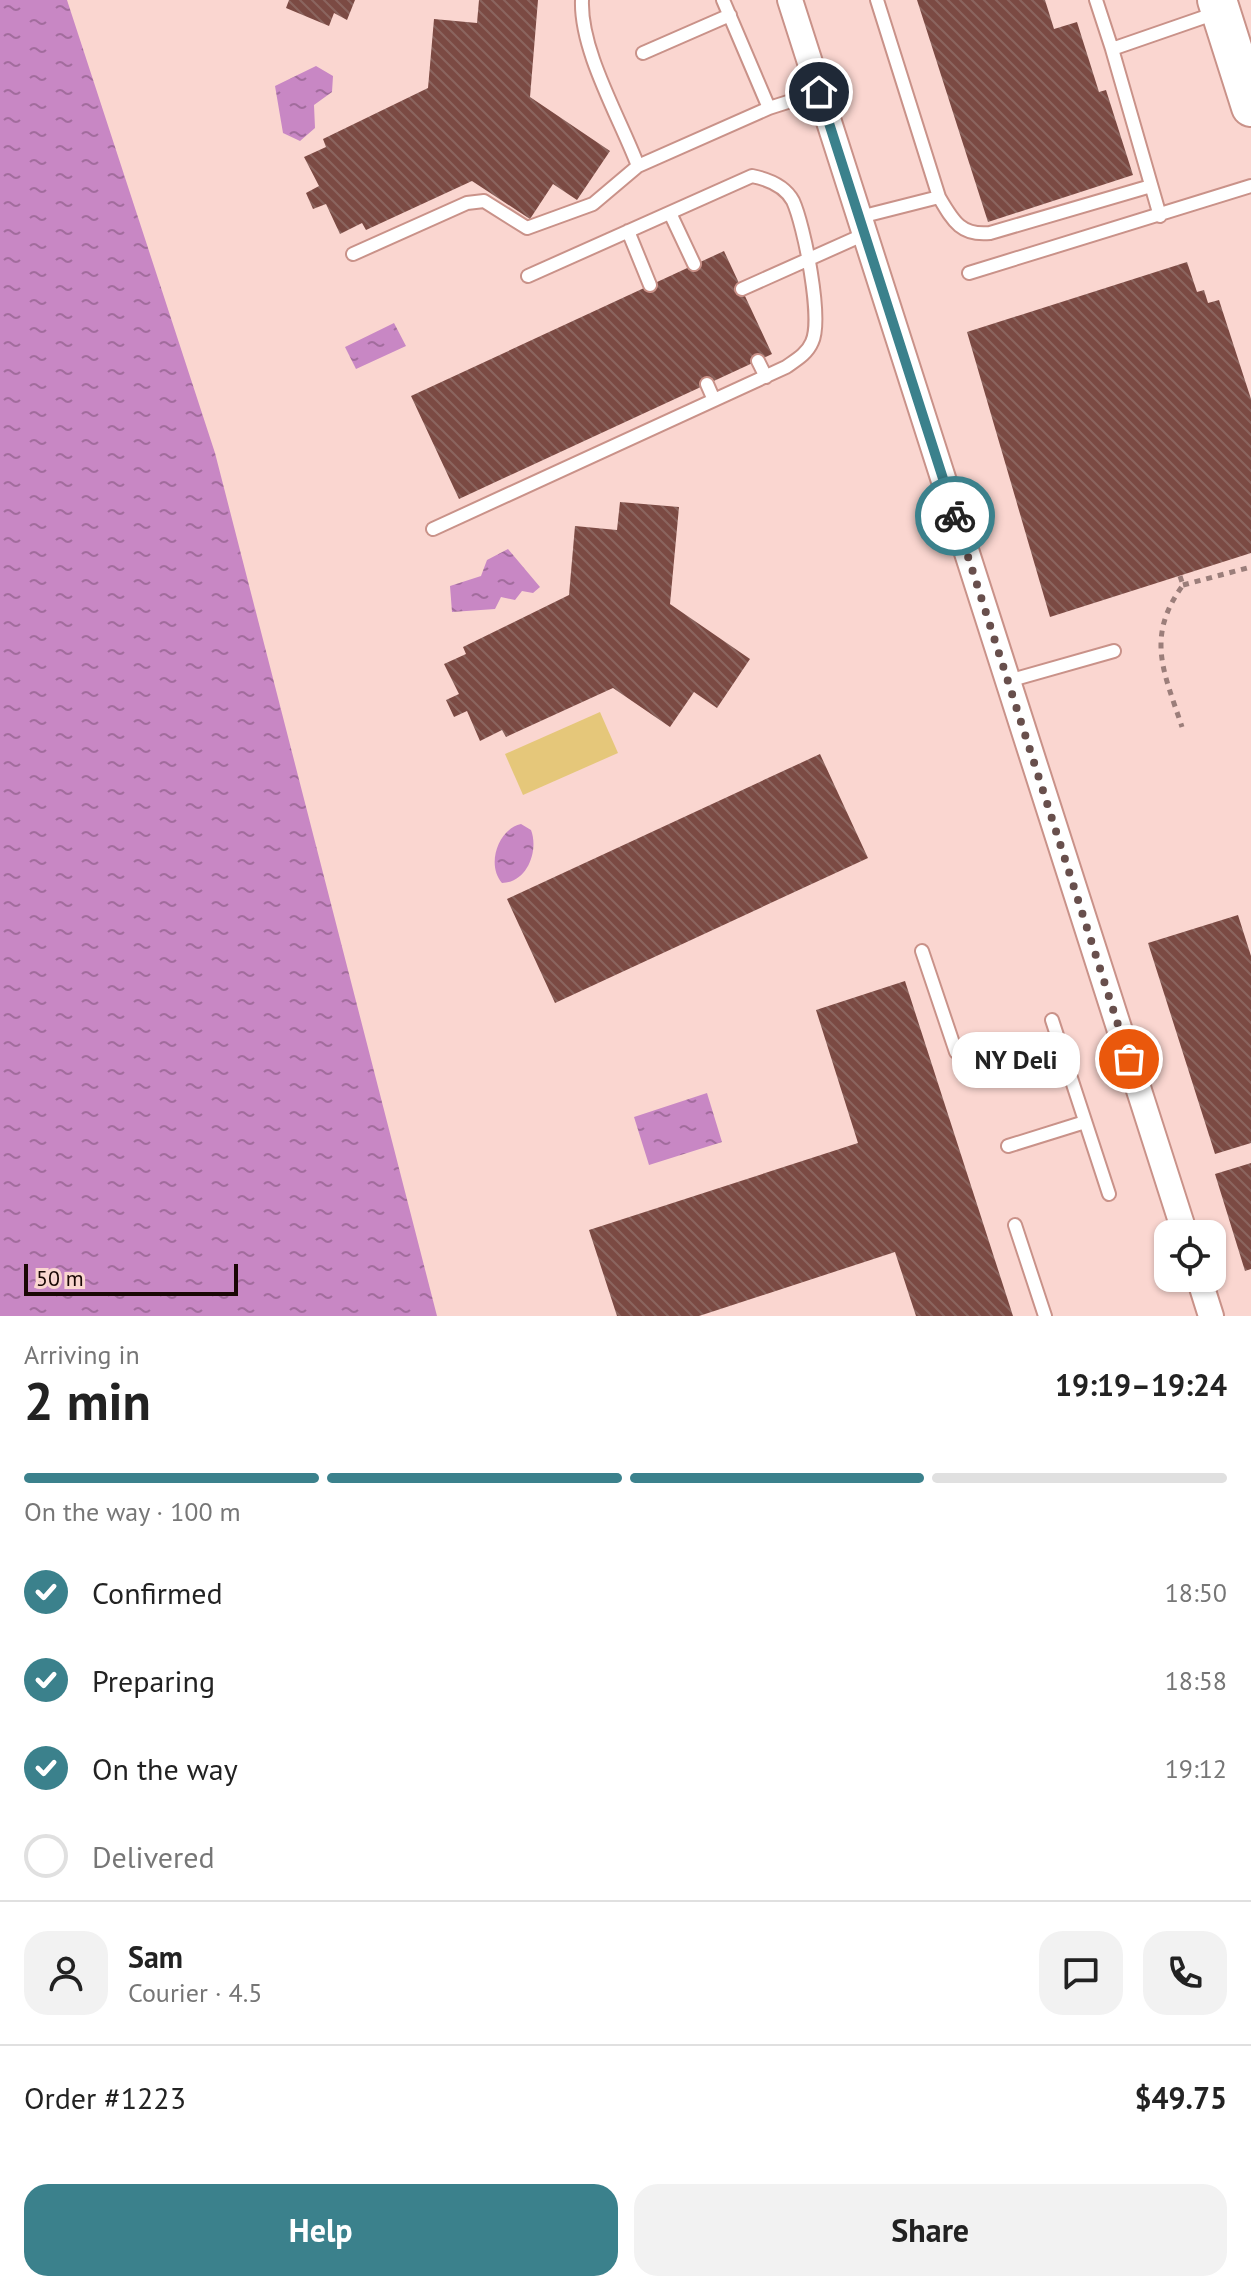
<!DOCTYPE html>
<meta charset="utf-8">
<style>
:root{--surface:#fff;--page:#f2f2f2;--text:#222;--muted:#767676;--line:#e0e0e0;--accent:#3b818c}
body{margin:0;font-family:"PT Sans",sans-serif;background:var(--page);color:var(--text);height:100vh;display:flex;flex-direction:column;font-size:30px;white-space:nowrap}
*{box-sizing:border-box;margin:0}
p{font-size:26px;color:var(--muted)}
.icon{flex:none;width:44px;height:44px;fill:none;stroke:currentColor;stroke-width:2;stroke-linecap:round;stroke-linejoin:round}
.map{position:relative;height:1316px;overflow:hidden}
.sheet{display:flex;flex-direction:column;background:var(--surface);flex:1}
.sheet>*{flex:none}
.buttons{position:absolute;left:1154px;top:1220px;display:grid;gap:16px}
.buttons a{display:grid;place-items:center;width:72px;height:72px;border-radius:16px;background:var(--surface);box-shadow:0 2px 6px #0004;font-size:40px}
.scale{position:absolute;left:24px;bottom:20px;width:214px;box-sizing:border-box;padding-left:8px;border:4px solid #1a0705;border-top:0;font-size:22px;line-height:28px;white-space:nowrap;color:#1a0705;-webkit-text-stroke:6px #fad6d0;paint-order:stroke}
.pin{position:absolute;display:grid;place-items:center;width:68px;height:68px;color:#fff;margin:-34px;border:4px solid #fff;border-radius:50%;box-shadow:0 2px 8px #0007}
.courier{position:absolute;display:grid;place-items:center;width:80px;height:80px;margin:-40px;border:6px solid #3b818c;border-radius:50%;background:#fff;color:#222;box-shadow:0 2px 10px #0007}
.bubble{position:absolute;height:56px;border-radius:24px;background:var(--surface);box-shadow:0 2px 6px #0004;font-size:26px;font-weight:800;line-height:56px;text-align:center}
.summary em{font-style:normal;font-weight:800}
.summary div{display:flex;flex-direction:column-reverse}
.summary{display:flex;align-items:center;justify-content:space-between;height:136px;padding:0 24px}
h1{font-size:52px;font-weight:800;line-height:60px}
.bar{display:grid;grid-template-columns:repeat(4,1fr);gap:12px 8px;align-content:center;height:96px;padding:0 24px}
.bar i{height:10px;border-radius:6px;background:var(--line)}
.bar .on{background:var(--accent)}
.bar p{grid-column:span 4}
.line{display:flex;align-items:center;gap:20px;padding:0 24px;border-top:2px solid var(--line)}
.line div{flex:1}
.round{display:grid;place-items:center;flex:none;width:84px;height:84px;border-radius:24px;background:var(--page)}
ol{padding:0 24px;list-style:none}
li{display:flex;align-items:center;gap:24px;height:88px}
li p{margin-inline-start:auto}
li .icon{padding:8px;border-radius:50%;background:var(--accent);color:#fff;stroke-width:4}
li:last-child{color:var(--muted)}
li i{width:44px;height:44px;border:4px solid var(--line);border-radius:50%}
.button{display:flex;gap:16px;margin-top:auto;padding:16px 24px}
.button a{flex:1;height:92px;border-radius:24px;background:var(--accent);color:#fff;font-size:32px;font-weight:800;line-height:92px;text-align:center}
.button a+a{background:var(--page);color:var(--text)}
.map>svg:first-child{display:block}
.garden{fill:#e5c77a}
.water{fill:url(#water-ripples)}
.building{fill:url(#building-back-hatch)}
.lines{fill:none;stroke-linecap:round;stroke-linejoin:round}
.service-casing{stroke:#c99289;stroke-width:16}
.minor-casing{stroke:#c99289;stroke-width:28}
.primary-casing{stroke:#c99289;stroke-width:42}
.path{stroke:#9b7e7a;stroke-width:5;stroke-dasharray:6 6;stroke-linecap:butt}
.service{stroke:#fff;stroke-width:12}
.minor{stroke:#fff;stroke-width:24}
.primary{stroke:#fff;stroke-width:38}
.done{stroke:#684f4c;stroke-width:8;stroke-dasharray:0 14.4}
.route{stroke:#3b818c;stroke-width:10}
</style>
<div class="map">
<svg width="1251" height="1316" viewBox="0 0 1251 1316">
<defs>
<pattern id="water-ripples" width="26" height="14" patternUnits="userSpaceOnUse" patternTransform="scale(2)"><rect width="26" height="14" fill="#c887c4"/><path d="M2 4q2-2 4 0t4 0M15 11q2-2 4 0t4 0" fill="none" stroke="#a26c9d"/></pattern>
<pattern id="building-back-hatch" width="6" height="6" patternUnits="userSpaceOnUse" patternTransform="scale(2)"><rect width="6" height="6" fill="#7b4a43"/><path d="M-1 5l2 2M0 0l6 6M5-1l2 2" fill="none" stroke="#8b655f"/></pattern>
</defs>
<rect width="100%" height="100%" fill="#fad6d0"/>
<path class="garden" d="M600 712 618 753 523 795 505 754Z"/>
<path class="water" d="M0 0H67L215 453 437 1316H0Z
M316 66 333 76 332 92 314 105 315 128 300 141 283 133 275 86Z
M394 323 406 346 356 369 345 347Z
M508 549 540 587 533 593 522 591 515 600 501 597 495 609 452 612 450 586 481 576 487 560Z
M521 824 531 830C539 851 527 883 502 883 486 865 498 829 521 824Z
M707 1093 722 1142 649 1165 634 1117Z"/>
<path class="building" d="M289 0H355L347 20 334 13 329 26 286 8Z
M479 0H538L530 97 610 151 577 200 553 184 530 219 472 181 366 230 362 223 340 234 326 204 313 209 306 193 319 186 304 157 326 147 323 139 428 88 434 19 477 23Z
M917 0H1045L1054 29 1077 22 1099 92 1106 90 1133 175 988 222Z
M724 251 772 354 459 499 411 396Z
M1187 262 1197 292 1204 290 1208 303 1219 300 1251 399V553L1050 617 967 332Z
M620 502 679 507 670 604 750 659 717 708 694 692 670 727 613 688 506 737 502 730 480 741 467 711 454 717 446 700 459 694 444 664 466 654 463 647 569 595 575 526 617 530Z
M820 754 868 858 555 1003 507 899Z
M1238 915 1251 956V1143L1215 1154 1148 943Z
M905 981 1013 1316H916L895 1252 699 1316H617L589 1230 858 1143 816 1010Z
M1251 1163V1269L1245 1271 1215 1174Z"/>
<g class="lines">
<g class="service-casing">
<path id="service" d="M582 0C580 51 620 118 638 166L769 108 819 92
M723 0 769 108
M1096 0 1112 49 1216 13
M1112 49 1160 216
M643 53 730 15
M939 197C953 221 961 236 990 233L1151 186
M670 213 694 264
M860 217 939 197 877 0
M628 231 650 285
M353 254 467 203 484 201 527 228 593 204 638 166
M969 273 1251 186
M742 289 865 234
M758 361 766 377
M707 384 714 400
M433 529 786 367C796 360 807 354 812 342 823 319 804 225 793 201 785 186 767 179 752 176L528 276
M1008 681 1114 651
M922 951 956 1052
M1052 1020 1109 1194
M1008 1146 1085 1122
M1015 1225 1045 1316"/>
</g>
<g class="minor-casing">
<path id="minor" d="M790 0 1185 1234
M1199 1278 1211 1316"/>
</g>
<g class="primary-casing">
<path id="primary" d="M1217 0 1251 107"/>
</g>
<path class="path" d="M1180 576 1183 585C1145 637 1164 672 1182 727
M1183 585 1251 567"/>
<use href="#service" class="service"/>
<use href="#minor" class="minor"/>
<use href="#primary" class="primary"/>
</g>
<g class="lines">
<path class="done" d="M955 516 1129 1059"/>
<path class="route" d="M819 92 955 516"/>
</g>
</svg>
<div class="buttons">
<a><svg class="icon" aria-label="locate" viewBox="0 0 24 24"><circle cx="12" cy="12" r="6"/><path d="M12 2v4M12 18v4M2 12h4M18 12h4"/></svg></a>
</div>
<div class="scale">50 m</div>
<div class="pin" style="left:1129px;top:1059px;background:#ea580c"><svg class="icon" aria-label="bag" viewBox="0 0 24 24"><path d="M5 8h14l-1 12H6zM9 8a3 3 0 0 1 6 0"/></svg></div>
<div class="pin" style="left:819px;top:92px;background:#1f2937"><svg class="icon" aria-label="home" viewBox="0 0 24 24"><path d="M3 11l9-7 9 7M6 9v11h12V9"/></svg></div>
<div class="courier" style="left:955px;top:516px"><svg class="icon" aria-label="bike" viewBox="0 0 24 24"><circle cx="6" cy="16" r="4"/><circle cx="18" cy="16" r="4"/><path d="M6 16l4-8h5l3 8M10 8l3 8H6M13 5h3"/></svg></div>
<div class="bubble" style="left:952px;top:1032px;width:128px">NY Deli</div>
</div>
<section class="sheet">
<div class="summary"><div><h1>2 min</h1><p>Arriving in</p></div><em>19:19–19:24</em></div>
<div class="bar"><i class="on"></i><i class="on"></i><i class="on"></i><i></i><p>On the way · 100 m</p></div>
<ol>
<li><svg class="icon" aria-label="check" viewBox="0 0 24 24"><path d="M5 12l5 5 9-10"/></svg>Confirmed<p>18:50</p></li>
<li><svg class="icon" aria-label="check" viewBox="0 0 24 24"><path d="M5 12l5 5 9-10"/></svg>Preparing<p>18:58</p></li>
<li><svg class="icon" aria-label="check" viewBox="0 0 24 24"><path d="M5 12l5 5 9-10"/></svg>On the way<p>19:12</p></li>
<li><i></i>Delivered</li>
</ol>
<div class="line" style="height:144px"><a class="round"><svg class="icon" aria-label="person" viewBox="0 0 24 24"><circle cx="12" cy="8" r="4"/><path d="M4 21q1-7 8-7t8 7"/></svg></a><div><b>Sam</b><p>Courier · 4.5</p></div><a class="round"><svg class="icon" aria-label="chat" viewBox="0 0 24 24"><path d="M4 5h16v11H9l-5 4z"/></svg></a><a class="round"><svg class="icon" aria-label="phone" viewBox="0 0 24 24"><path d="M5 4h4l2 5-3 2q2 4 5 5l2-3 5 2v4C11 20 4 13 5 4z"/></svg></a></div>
<div class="line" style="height:104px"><div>Order #1223</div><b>$49.75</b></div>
<div class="button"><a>Help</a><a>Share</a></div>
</section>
